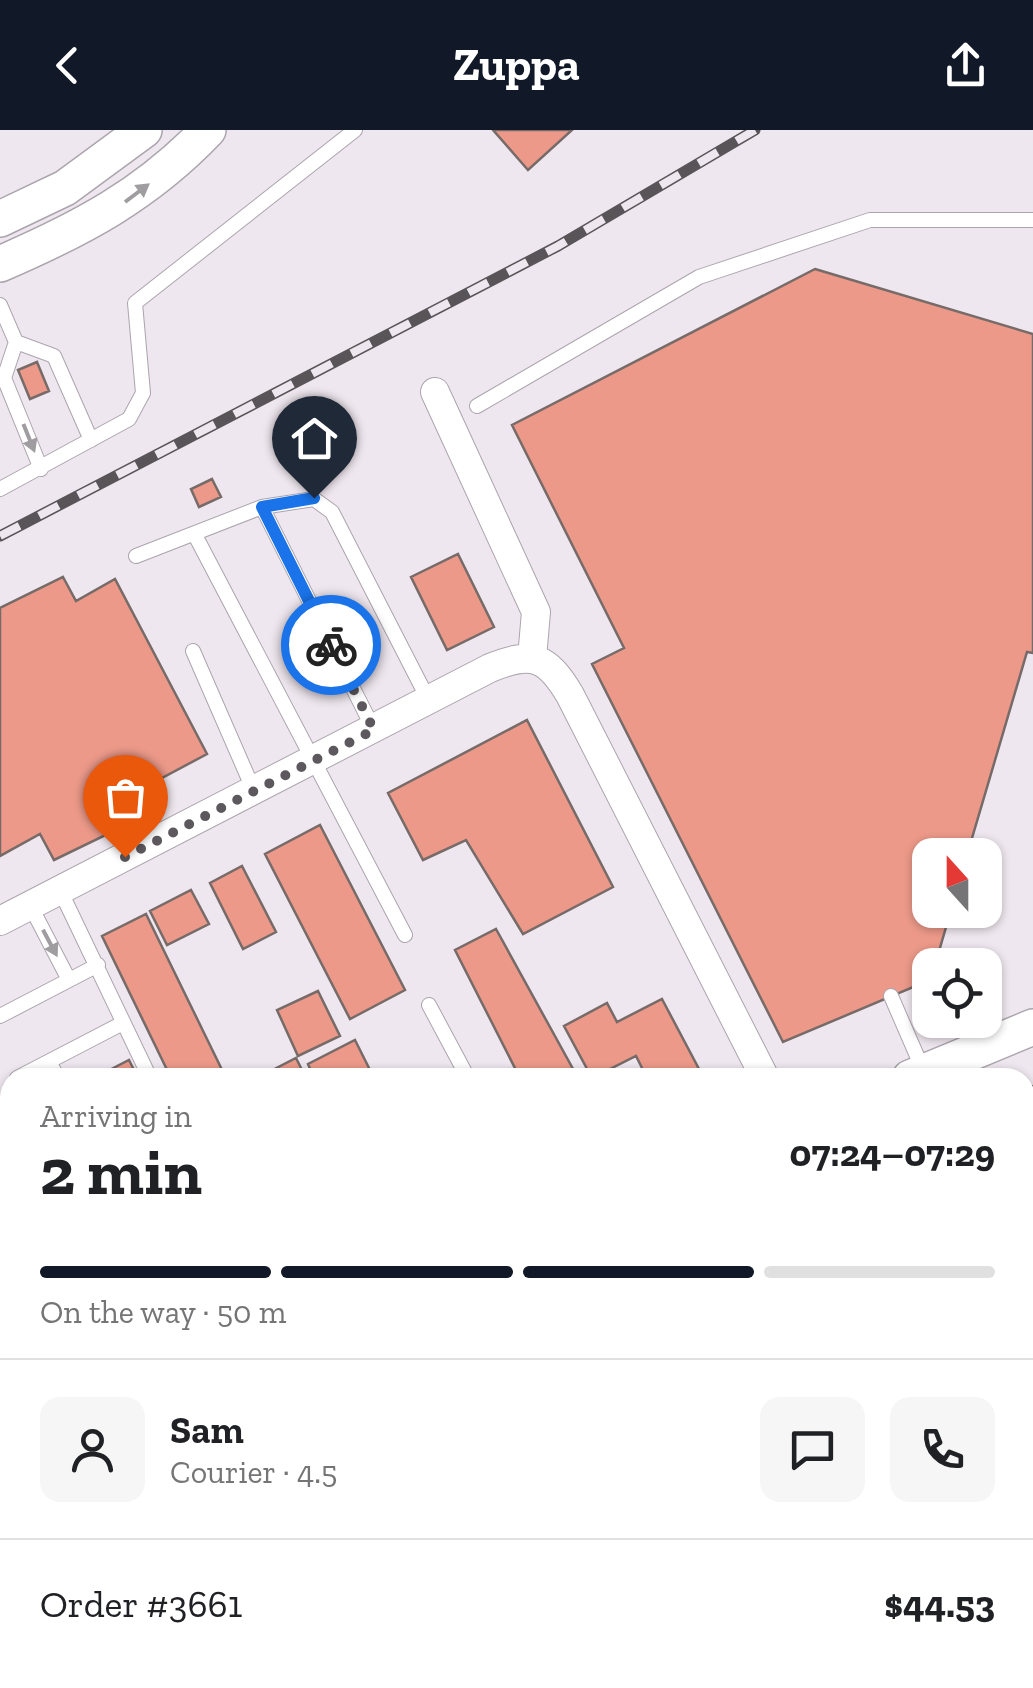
<!DOCTYPE html>
<meta charset="utf-8">
<style>
:root{--surface:#fff;--page:#f6f6f6;--text:#202124;--muted:#757577;--line:#e0e0e0;--accent:#111827}
body{margin:0;font-family:"Zilla Slab",serif;background:var(--page);color:var(--text);height:100vh;display:flex;flex-direction:column;font-size:38px;white-space:nowrap}
*{box-sizing:border-box;margin:0}
p{font-size:32px;color:var(--muted)}
.icon{flex:none;width:55px;height:55px;fill:none;stroke:currentColor;stroke-width:2;stroke-linecap:round;stroke-linejoin:round}
.map{position:relative;flex:1;overflow:hidden}
.details{position:absolute;left:0px;top:938px;width:1035px;height:622px;display:flex;flex-direction:column;background:var(--surface);border-radius:30px 30px 0 0;box-shadow:0 2px 8px #0004}
.details>*{flex:none}
.needle{width:65px;rotate:339deg}
.tools{position:absolute;left:912px;top:708px;display:grid;gap:20px}
.tools a{display:grid;place-items:center;width:90px;height:90px;border-radius:20px;background:var(--surface);box-shadow:0 2px 8px #0004;font-size:50px}
.pin{position:absolute;display:grid;place-items:center;width:85px;height:85px;color:#fff;margin:-102px -42px;border-radius:50% 50% 50% 0;rotate:-45deg;box-shadow:0 0 10px #0007}
.pin .icon{rotate:45deg}
.courier{position:absolute;display:grid;place-items:center;width:100px;height:100px;margin:-50px;border:8px solid #1a73e8;border-radius:50%;background:#fff;color:#222;box-shadow:0 2px 12px #0007}
.overview em{font-style:normal;font-weight:800}
.overview div{display:flex;flex-direction:column-reverse}
.overview{display:flex;align-items:center;justify-content:space-between;height:170px;padding:0 40px}
h1{font-size:65px;font-weight:800;line-height:75px}
.bar{display:grid;grid-template-columns:repeat(4,1fr);gap:15px 10px;align-content:center;height:120px;padding:0 40px}
.bar i{height:12px;border-radius:8px;background:var(--line)}
.bar .on{background:var(--accent)}
.bar p{grid-column:span 4}
.line{display:flex;align-items:center;gap:25px;padding:0 40px;border-top:2px solid var(--line)}
.line div{flex:1}
.round{display:grid;place-items:center;flex:none;width:105px;height:105px;border-radius:20px;background:var(--page)}
header{display:flex;justify-content:space-between;align-items:center;height:130px;padding:0 40px;background:var(--accent);color:#fff;font-size:45px;font-weight:800}
.map>svg:first-child{display:block}
.building{fill:#ec9989;stroke:#766b68;stroke-width:2.5}
.lines{fill:none;stroke-linecap:round;stroke-linejoin:round}
.service-casing{stroke:#aca4ad;stroke-width:16}
.minor-casing{stroke:#aca4ad;stroke-width:30}
.tertiary-casing{stroke:#aca4ad;stroke-width:38}
.service{stroke:#fff;stroke-width:14}
.minor{stroke:#fff;stroke-width:28}
.tertiary{stroke:#fff;stroke-width:35}
.rail-casing{stroke:#585458;stroke-width:11}
.rail{stroke:#efe7ef;stroke-width:8;stroke-dasharray:22;stroke-linecap:butt}
.oneway{fill:#9f9d9f}
.done{stroke:#5d585d;stroke-width:10;stroke-dasharray:0 18}
.route{stroke:#1a73e8;stroke-width:12}
</style>
<header><svg class="icon" aria-label="back" viewBox="0 0 24 24"><path d="M15 5l-7 7 7 7"/></svg>Zuppa<svg class="icon" aria-label="share" viewBox="0 0 24 24"><path d="M12 15V3M7 8l5-5 5 5M5 13v7h14v-7"/></svg></header>
<div class="map">
<svg width="1033" height="1558" viewBox="0 0 1033 1558">
<rect width="100%" height="100%" fill="#efe7ef"/>
<path class="building" d="M493 0H572L528 40Z
M815 139 1033 204V523L1027 522 967 725H930V780H951L935 835H930V850L783 912 592 534 624 518 512 295Z
M37 232 49 261 30 269 18 240Z
M212 349 221 367 199 377 191 359Z
M458 424 494 497 447 520 411 447Z
M63 447 76 471 115 449 207 624 102 680 112 702 54 730 40 704 0 726V478Z
M527 590 613 757 523 804 466 710 423 730 388 663Z
M320 695 405 860 350 889 265 724Z
M242 736 276 802 243 819 210 753Z
M191 760 209 794 167 815 150 781Z
M146 784 226 948H171L102 806Z
M496 799 578 948H520L455 820Z
M318 861 340 906 298 926 277 880Z
M662 869 699 939 683 948H647L636 926 592 948 564 896 607 873 617 892Z
M355 910 374 948H314L308 934Z
M296 928 306 948H257Z
M129 930 138 948H94Z
M1033 956V1097L1025 1078V959Z
M1033 1346V1532L1025 1536V1349Z
M10 1382V1446L0 1420V1386Z
M10 1461V1488L0 1492V1465Z
M10 1499V1550H17L0 1557V1503Z
M157 1550H201L181 1558H160Z
M465 1550H802L805 1558H445Z
M940 1550H990L971 1558H943Z"/>
<g class="lines">
<g class="service-casing">
<path id="service" d="M0 175 16 212 4 248 41 339
M16 212 54 226 91 310
M477 276 699 147 870 90H1033
M0 359 129 289 143 263 135 173 355 0
M262 377 374 600
M195 405 405 805
M136 426 262 377 314 369 332 382 429 571
M193 521 254 661
M60 760 150 948
M30 775 69 850
M891 866 924 942
M429 875 468 948
M0 886 98 835
M49 932 58 948
M17 948 123 893
M0 1019 10 1015
M0 1190 10 1208
M112 1550 115 1558
M380 1550 384 1558
M870 1550 874 1558"/>
</g>
<g class="minor-casing">
<path id="minor" d="M435 262 536 482 532 528
M0 791 490 538C532 521 547 526 570 565L765 948
M1025 1258 1033 1255
M320 1558 339 1550"/>
</g>
<g class="tertiary-casing">
<path id="tertiary" d="M0 89 65 58 144 0
M0 134C81 99 146 65 208 0
M910 948 1033 897
M0 1308 10 1304"/>
</g>
<use href="#service" class="service"/>
<use href="#minor" class="minor"/>
<use href="#tertiary" class="tertiary"/>
<g class="rail-casing">
<path id="rail" d="M0 406 558 116 755 0"/>
</g>
<use href="#rail" class="rail"/>
</g>
<defs><path id="oneway-solid" d="M-6-.8H1V-3.2L6.5 0L1 3.2V.8H-6Z" transform="scale(2.5)"/></defs>
<g class="oneway">
<use href="#oneway-solid" transform="translate(137 63) rotate(-37)"/>
<use href="#oneway-solid" transform="translate(29 308) rotate(68)"/>
<use href="#oneway-solid" transform="translate(50 813) rotate(62)"/>
</g>
<g class="lines">
<path class="done" d="M125 727 374 600 331 515"/>
<path class="route" d="M314 368 262 377 331 515"/>
</g>
</svg>
<div class="tools">
<a><svg class="needle" viewBox="-14 -14 28 28"><path d="M0-13l5 13h-10z" fill="#e53935"/><path d="M0 13l5-13h-10z" fill="#757577"/></svg></a>
<a><svg class="icon" aria-label="locate" viewBox="0 0 24 24"><circle cx="12" cy="12" r="6"/><path d="M12 2v4M12 18v4M2 12h4M18 12h4"/></svg></a>
</div>
<div class="pin" style="left:125px;top:727px;background:#ea580c"><svg class="icon" aria-label="bag" viewBox="0 0 24 24"><path d="M5 8h14l-1 12H6zM9 8a3 3 0 0 1 6 0"/></svg></div>
<div class="pin" style="left:314px;top:368px;background:#1f2937"><svg class="icon" aria-label="home" viewBox="0 0 24 24"><path d="M3 11l9-7 9 7M6 9v11h12V9"/></svg></div>
<div class="courier" style="left:331px;top:515px"><svg class="icon" aria-label="bike" viewBox="0 0 24 24"><circle cx="6" cy="16" r="4"/><circle cx="18" cy="16" r="4"/><path d="M6 16l4-8h5l3 8M10 8l3 8H6M13 5h3"/></svg></div>
<section class="details">
<div class="overview"><div><h1>2 min</h1><p>Arriving in</p></div><em>07:24–07:29</em></div>
<div class="bar"><i class="on"></i><i class="on"></i><i class="on"></i><i></i><p>On the way · 50 m</p></div>
<div class="line" style="height:180px"><a class="round"><svg class="icon" aria-label="person" viewBox="0 0 24 24"><circle cx="12" cy="8" r="4"/><path d="M4 21q1-7 8-7t8 7"/></svg></a><div><b>Sam</b><p>Courier · 4.5</p></div><a class="round"><svg class="icon" aria-label="chat" viewBox="0 0 24 24"><path d="M4 5h16v11H9l-5 4z"/></svg></a><a class="round"><svg class="icon" aria-label="phone" viewBox="0 0 24 24"><path d="M5 4h4l2 5-3 2q2 4 5 5l2-3 5 2v4C11 20 4 13 5 4z"/></svg></a></div>
<div class="line" style="height:130px"><div>Order #3661</div><b>$44.53</b></div>
</section>
</div>
